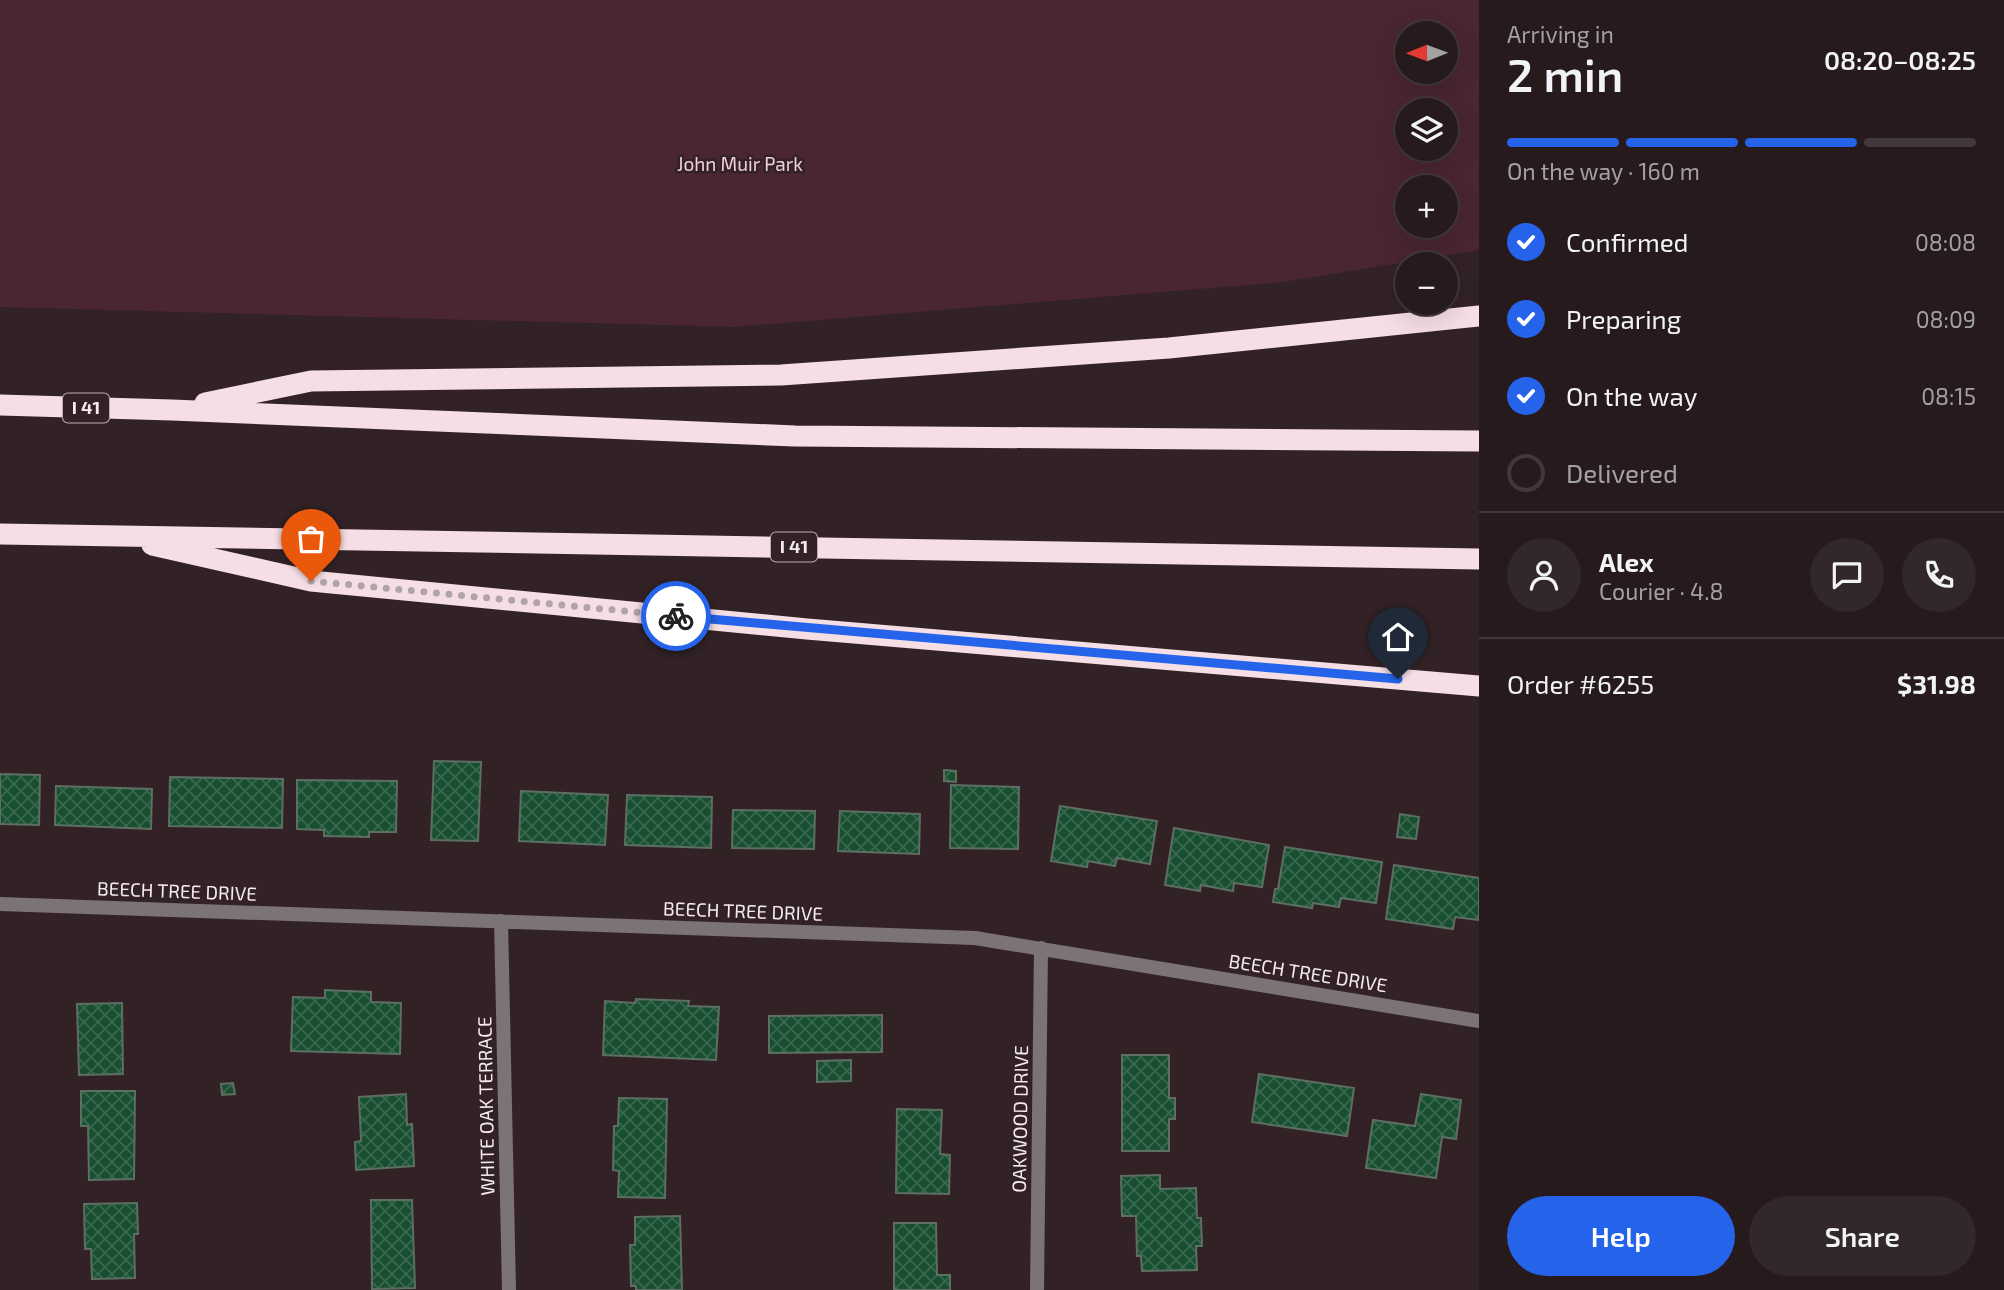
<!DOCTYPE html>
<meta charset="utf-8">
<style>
:root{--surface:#261a1c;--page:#322729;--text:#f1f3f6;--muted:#a4a1a3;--line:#42383b;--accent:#2563eb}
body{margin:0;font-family:"Exo 2",sans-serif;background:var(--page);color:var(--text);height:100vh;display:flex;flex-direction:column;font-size:26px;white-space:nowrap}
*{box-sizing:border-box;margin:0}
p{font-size:23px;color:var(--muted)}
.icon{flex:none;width:38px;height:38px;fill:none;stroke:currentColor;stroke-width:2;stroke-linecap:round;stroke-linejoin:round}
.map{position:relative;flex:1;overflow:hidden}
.drawer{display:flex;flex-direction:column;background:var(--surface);width:525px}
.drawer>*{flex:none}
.needle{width:46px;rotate:269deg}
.buttons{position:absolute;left:1395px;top:21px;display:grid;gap:14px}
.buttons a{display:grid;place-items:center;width:63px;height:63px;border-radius:50%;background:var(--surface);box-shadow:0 7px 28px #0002,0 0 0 2px var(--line);font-size:35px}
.pin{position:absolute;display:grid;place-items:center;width:60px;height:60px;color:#fff;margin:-72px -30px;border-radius:50% 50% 50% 0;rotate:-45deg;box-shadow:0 0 7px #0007}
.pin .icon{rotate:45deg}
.courier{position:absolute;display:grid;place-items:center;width:70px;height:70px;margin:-35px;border:5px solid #2563eb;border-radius:50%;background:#fff;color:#222;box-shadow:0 2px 9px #0007}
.head em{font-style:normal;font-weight:600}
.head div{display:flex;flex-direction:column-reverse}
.head{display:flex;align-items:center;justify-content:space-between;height:119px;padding:0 28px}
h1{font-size:46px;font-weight:600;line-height:52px}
.bar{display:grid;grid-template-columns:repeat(4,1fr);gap:10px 7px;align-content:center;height:84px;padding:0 28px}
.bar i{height:9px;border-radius:5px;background:var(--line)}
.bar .on{background:var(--accent)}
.bar p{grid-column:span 4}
.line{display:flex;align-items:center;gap:18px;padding:0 28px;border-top:2px solid var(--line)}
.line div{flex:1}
.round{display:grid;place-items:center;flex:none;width:74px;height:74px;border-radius:37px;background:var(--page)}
ol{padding:0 28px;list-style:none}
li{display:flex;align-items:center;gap:21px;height:77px}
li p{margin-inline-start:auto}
li .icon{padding:7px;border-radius:50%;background:var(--accent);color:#fff;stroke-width:4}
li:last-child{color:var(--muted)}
li i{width:38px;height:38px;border:4px solid var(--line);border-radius:50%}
.cta{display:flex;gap:14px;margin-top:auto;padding:14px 28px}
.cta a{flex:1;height:80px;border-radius:42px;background:var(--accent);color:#fff;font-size:28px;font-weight:600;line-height:80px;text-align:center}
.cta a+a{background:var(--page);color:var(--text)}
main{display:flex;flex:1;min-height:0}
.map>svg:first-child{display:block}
.park{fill:#492631;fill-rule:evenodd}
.building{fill:url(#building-cross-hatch);stroke:#5d6e63;stroke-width:2}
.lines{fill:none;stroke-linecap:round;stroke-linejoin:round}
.street{stroke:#7c7375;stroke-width:14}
.highway{stroke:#f5dee4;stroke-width:21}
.done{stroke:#b1a4a7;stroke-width:7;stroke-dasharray:0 12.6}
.route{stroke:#2563eb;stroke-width:9}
.labels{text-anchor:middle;stroke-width:5;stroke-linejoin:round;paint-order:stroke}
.shield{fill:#322226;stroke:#bbaeb1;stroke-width:2}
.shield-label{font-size:18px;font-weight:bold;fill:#f6eaed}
.park-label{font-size:19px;fill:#f4cfd9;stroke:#322226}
.street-label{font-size:19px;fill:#f6eaed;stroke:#322226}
</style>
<main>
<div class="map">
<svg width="1479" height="1290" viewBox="0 0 1479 1290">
<defs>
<pattern id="building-cross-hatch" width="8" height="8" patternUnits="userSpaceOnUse" patternTransform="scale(1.75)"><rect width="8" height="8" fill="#184f31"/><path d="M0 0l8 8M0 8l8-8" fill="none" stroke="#3a684f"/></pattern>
</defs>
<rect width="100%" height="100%" fill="#322226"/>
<path class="park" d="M0 0H1479V250L1283 282 735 327 0 307ZM1407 33H1446V72H1407ZM1407 110H1446V149H1407ZM1407 187H1446V226H1407Z"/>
<path class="building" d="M434 761 481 762 478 841 431 840Z
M944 770 956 771V782L944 781Z
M0 774 40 775 39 825 0 824Z
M170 777 283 779 282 828 169 826Z
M297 780 397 781 396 832H369V837L324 836V830L297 829Z
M951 785 1019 787 1018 849 950 848Z
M56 786 152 789 151 829 55 825Z
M521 791 608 795 605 845 519 841Z
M627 795 712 797 711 848 625 845Z
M1060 806 1157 821 1150 864 1117 858 1115 866 1088 861 1087 867 1051 861Z
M733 810 815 811 814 849 732 848Z
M840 811 920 814 919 854 838 851Z
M1400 814 1419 817 1416 839 1397 837Z
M1174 828 1269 845 1262 887 1234 883 1233 891 1201 885 1200 891 1165 885Z
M1285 847 1382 862 1376 903 1341 898 1339 907 1313 903 1312 908 1273 902 1275 889H1278Z
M1394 865 1479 878V920L1455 917 1453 929 1386 919Z
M325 990 371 992V1002L401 1003 400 1054 291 1051 293 997 325 998Z
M636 999 689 1001 688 1006 719 1007 716 1060 603 1055 605 1001 635 1003Z
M122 1003 123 1074 79 1075 77 1004Z
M882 1015V1052L769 1053V1016Z
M1122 1055H1169V1098H1175V1119H1169V1151H1122Z
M851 1060V1081L817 1082V1061Z
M1259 1074 1354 1088 1347 1136 1252 1122Z
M233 1083 235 1094 222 1095 221 1084Z
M81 1091H135L134 1179 89 1180 88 1126H81Z
M406 1094 407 1125 412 1124 414 1166 356 1170 355 1142 361 1141 359 1097Z
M1421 1094 1461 1100 1456 1139 1442 1137 1436 1178 1366 1168 1373 1120 1415 1126Z
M619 1098 667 1099 665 1198 618 1197 619 1171 613 1170 614 1126H618Z
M897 1109 942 1110 940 1154 950 1155 949 1194 896 1193Z
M1160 1175V1189L1196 1188 1197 1218H1201L1202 1246H1196L1197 1270 1142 1271 1141 1256H1137L1136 1216H1122L1121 1176Z
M371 1200H412L415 1288 372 1289Z
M137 1203 138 1234H134L135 1278 92 1279 91 1249H85L84 1204Z
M680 1216 682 1290H636V1286H631L630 1245H635V1217Z
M894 1223H936L937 1275H950V1290H894Z"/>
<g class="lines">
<path class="street" d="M0 904 975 938 1479 1021
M501 921 509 1290
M1037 1290 1041 948"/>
<path class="highway" d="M205 403 311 381 781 375 1169 348 1479 316
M0 405 172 410 795 436 1479 441
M0 534 1479 559
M152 545 311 581 807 629 1479 686"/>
</g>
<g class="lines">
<path class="done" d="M311 581 676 616"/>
<path class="route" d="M676 616 1398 679"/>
</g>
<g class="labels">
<g class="shield">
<rect x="63" y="393.5" width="46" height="29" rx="5"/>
<rect x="771" y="532.5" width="46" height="29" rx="5"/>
</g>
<g class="shield-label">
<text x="86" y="414">I 41</text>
<text x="794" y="553">I 41</text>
</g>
<g class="park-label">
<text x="740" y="171">John Muir Park</text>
</g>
<g class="street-label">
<text transform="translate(177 891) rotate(2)" y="7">BEECH TREE DRIVE</text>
<text transform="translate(743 911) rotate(2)" y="7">BEECH TREE DRIVE</text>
<text transform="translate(1308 973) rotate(9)" y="7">BEECH TREE DRIVE</text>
<text transform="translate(486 1106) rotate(-91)" y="7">WHITE OAK TERRACE</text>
<text transform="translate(1020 1119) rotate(-89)" y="7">OAKWOOD DRIVE</text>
</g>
</g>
</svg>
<div class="buttons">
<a><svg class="needle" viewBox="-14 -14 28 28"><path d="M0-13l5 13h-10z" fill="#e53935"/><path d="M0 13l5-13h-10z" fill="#a4a1a3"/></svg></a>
<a><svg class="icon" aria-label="layers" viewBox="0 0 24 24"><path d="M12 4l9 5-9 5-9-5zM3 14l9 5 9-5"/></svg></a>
<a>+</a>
<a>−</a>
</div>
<div class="pin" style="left:311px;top:581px;background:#ea580c"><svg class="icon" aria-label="bag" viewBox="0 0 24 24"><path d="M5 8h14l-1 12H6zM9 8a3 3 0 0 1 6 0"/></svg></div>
<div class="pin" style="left:1398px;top:679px;background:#1f2937"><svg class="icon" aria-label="home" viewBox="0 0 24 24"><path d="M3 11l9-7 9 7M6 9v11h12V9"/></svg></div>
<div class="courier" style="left:676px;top:616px"><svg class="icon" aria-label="bike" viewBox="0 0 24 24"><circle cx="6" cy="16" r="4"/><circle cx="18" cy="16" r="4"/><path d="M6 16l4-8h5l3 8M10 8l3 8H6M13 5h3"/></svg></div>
</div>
<section class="drawer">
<div class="head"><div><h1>2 min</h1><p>Arriving in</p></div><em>08:20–08:25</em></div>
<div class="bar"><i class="on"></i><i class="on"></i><i class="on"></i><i></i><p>On the way · 160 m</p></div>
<ol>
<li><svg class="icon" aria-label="check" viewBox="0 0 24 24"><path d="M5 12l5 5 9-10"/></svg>Confirmed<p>08:08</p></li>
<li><svg class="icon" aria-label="check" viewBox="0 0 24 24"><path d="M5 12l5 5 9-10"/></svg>Preparing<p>08:09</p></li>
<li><svg class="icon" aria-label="check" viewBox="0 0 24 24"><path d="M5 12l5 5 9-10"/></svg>On the way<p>08:15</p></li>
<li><i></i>Delivered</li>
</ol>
<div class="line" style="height:126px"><a class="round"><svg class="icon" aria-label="person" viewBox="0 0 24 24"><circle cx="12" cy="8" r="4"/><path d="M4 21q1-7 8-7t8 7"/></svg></a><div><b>Alex</b><p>Courier · 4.8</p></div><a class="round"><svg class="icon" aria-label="chat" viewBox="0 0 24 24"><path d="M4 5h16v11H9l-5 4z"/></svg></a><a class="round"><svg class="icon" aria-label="phone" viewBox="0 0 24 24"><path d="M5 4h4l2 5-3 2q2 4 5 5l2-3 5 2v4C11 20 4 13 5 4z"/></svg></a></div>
<div class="line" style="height:91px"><div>Order #6255</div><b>$31.98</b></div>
<div class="cta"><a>Help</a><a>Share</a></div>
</section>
</main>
